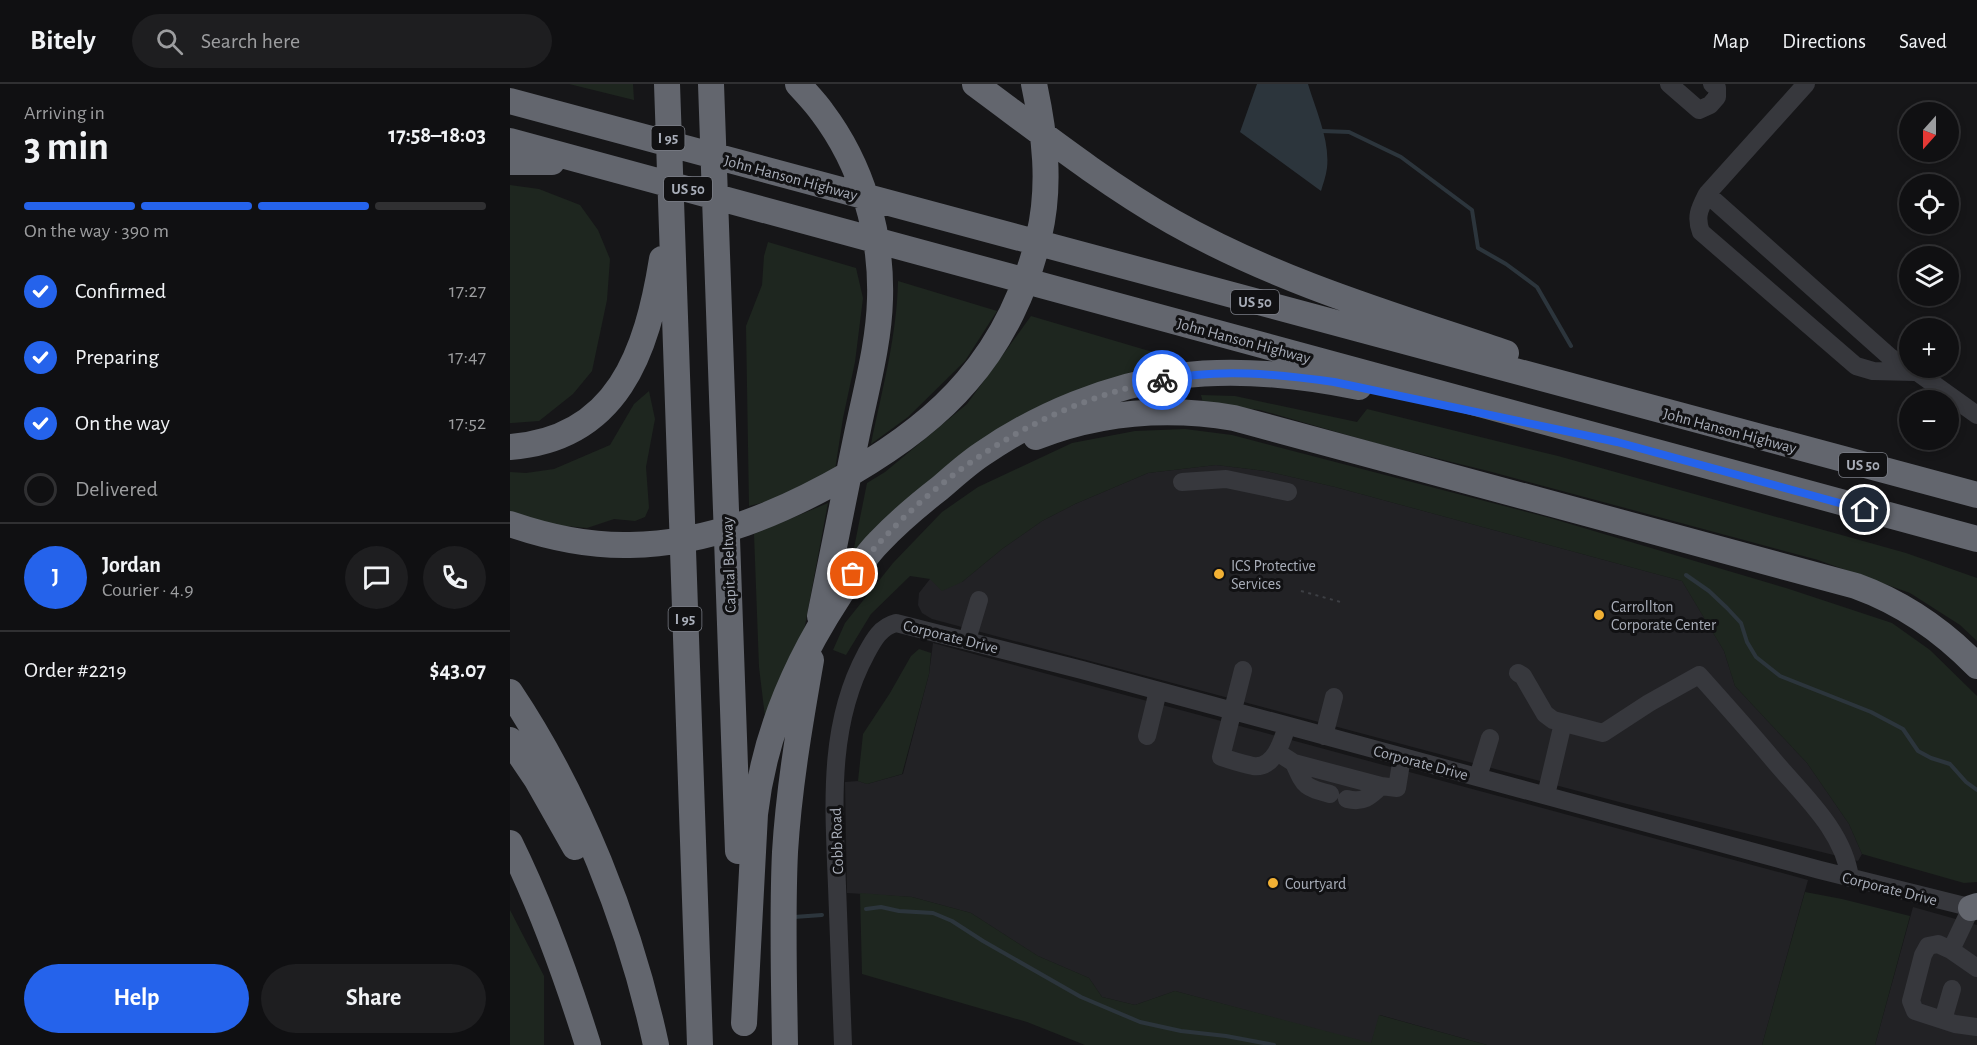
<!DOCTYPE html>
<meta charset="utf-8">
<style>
:root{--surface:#101012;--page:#1e1e20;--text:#f1f3f6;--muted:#9c9d9f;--line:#303032;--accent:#2563eb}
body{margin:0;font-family:"Alegreya Sans",sans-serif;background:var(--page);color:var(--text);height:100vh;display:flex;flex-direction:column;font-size:22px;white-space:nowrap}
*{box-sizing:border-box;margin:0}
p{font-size:20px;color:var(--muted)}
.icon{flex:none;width:33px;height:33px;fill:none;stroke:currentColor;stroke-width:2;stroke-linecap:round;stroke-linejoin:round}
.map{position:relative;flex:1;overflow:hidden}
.drawer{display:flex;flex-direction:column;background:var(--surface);width:510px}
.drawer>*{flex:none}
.needle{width:39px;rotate:201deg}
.fabs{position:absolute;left:1389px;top:18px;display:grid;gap:12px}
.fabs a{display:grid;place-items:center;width:60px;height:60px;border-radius:50%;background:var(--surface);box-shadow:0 3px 9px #0003,0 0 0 2px var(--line);font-size:30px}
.pin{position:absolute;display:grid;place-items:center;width:51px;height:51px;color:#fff;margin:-26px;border:3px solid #fff;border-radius:50%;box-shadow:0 2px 6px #0007}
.courier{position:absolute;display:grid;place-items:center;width:60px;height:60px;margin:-30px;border:4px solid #2563eb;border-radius:50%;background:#fff;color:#222;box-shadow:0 2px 8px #0007}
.head em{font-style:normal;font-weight:600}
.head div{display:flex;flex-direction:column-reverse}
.head{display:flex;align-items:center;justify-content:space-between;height:102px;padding:0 24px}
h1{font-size:39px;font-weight:600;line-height:45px}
.bar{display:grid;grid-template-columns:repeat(4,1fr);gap:9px 6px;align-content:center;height:72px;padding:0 24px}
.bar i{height:8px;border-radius:4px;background:var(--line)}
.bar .selected{background:var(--accent)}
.bar p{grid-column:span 4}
.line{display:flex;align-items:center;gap:15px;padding:0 24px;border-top:2px solid var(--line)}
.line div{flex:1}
.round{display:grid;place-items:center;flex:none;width:63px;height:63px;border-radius:32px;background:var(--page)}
ol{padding:0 24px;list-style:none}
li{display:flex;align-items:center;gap:18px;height:66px}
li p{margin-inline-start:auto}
li .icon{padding:6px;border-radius:50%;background:var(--accent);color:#fff;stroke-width:4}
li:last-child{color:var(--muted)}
li i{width:33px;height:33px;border:3px solid var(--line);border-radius:50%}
.cta{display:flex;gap:12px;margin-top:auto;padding:12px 24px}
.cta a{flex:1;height:69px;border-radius:36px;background:var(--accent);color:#fff;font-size:24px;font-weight:600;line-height:69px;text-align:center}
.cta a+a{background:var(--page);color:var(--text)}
header{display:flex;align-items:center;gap:36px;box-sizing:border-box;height:84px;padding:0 30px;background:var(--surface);border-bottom:2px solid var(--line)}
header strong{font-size:28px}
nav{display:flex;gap:33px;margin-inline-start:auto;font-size:21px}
.search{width:420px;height:54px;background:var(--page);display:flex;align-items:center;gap:15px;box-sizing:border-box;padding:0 21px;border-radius:33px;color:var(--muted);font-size:22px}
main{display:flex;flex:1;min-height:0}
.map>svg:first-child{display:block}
.built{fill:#222225}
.green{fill:#1e261f}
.water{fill:#2c353c}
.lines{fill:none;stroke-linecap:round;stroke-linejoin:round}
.stream{stroke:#2c353c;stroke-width:4}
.path{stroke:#3d3f44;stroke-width:2;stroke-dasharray:3 4.5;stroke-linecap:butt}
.minor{stroke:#37383d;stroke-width:18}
.highway{stroke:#63666e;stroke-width:26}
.done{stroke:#757880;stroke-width:6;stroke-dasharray:0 10.8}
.route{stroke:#2563eb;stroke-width:8}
.poi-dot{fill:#f2b134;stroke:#111113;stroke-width:2}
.labels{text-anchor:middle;stroke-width:6;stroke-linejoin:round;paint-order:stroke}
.shield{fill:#111113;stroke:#7b7e86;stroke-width:1.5}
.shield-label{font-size:15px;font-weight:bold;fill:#a8adb8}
.street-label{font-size:16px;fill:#a8adb8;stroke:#111113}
.poi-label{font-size:16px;fill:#a8adb8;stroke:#111113;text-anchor:start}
</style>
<header>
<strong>Bitely</strong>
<div class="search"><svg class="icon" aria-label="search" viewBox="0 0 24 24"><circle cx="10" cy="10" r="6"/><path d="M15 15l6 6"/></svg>Search here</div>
<nav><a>Map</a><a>Directions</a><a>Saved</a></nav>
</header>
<main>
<section class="drawer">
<div class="head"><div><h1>3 min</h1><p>Arriving in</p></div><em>17:58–18:03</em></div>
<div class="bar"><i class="selected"></i><i class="selected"></i><i class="selected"></i><i></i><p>On the way · 390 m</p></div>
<ol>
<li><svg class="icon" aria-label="check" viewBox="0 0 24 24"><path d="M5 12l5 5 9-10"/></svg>Confirmed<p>17:27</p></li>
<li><svg class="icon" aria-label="check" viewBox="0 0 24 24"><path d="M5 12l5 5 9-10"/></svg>Preparing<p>17:47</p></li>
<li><svg class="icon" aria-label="check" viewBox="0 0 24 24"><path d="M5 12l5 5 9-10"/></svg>On the way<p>17:52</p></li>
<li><i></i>Delivered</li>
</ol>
<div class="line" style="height:108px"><b class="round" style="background:var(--accent);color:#fff">J</b><div><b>Jordan</b><p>Courier · 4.9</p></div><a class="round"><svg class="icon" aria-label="chat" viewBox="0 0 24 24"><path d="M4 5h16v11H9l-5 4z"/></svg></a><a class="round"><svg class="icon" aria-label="phone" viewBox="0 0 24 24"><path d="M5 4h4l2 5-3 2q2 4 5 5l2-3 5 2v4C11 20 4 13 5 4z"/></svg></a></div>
<div class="line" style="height:78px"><div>Order #2219</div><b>$43.07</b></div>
<div class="cta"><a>Help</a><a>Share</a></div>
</section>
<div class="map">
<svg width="1467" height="961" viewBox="0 0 1467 961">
<rect width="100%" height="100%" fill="#161618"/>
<path class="built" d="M706 381 756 387 825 403 1172 497 1214 567 1225 602 1297 679 1339 740 1352 770 1348 777 1113 719 422 535 412 529 408 521 409 509 420 495 452 498 492 465 532 437 565 420 638 389Z
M423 559 1298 796 1252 961H977L870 931 861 960 665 907 625 921 592 913 579 894 528 872 461 829 402 813 337 809 335 698 348 697 357 700 393 690 419 590Z
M1403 823 1467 841V961H1365Z"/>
<path class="green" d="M59 0H123L124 16Z
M0 101 29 105 70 121 88 146 100 175 97 216 82 287 63 310 29 337 2 339H0Z
M258 158 346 184 353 214 345 278 333 334 325 386 259 417 239 422 236 242 252 201 254 172Z
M388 197 487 227 455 277 398 333 361 360C372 306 387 252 388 197Z
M521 232 673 277 621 288 571 307 341 479 357 399 375 388 457 320Z
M139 307 145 335 136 383 139 424 135 433 125 437 104 435 77 444 45 441 0 431V388L16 389 44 385 100 361 124 320Z
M691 311 725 312 847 338 857 325 1048 372 1396 469 1467 494V557L1450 541 1400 509 1308 476 982 388 865 359 750 326 693 319Z
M675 345 722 351 1040 434 1276 504 1382 539 1420 566 1467 612V798L1454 799 1352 770 1339 740 1297 679 1225 602 1214 567 1172 497 825 403 756 387 706 381 638 389 565 420 532 437 492 465 452 498 432 507 420 495 400 492 361 530 336 571 323 566 335 539 383 479 432 428 468 403 562 359 625 347Z
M318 419 290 568 255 633 249 583 244 450Z
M409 565 421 569 419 590 392 690 357 700 348 697 353 650 380 609 401 572Z
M1295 808 1332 815 1400 832 1365 961H1252Z
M350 809 402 813 461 829 528 872 579 894 592 913 625 921 665 907 861 959 869 931 977 961H575L517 938 352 890Z
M0 826 34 892V961H0Z"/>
<path class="water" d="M747 0H798C806 27 820 56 817 84 816 92 813 100 811 107L730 48Z"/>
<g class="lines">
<path class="stream" d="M812 47 839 48 891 73 962 126 968 164 996 180 1027 203 1061 262
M1176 491 1199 507 1217 524 1231 539 1237 558 1246 573 1270 592 1361 628 1393 645 1408 667 1421 674 1440 680 1456 698 1467 706
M356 825 371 823 389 827 423 829 442 837 473 857 571 913 630 938 671 947 716 952 764 961
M284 833 312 831"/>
<path class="path" d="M791 507 834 519"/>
<path class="minor" d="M1159 0 1189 26 1200 21 1207 13V4L1202 0
M1296 0 1197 110 1380 273 1407 288 1467 331
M1197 110C1190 124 1185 132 1191 148L1346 282 1363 287 1405 288
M672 398 716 395 778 408
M457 556 469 516
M733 586 711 673C721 676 732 680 743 682 764 685 772 658 777 642
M1008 589 1013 592 1035 630 1043 636 1093 649 1139 619 1189 591C1215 620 1241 649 1266 679 1295 713 1334 748 1340 794
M637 652 648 607
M814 652 824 613
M767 668 784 679 871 702 887 704 892 673
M784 679C795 703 794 703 820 710
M968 693 980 654
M1036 711 1053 639
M837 715C853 719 860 713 871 702
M1441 866 1461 824
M1467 884 1441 866 1428 860 1418 862 1413 871 1401 917 1405 927 1445 940 1467 943
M1433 936 1442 905
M333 961C331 908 329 855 327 802 324 724 317 642 356 570 363 557 370 543 386 539L572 586 1310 786 1467 825"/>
<path class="highway" d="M157 0 190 961
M201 0 228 767
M288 0C296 9 305 18 312 28 352 81 372 149 370 215 369 258 357 302 348 345 335 407 323 469 310 532
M465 0C530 48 593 98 663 138 767 197 883 231 996 269
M0 17 1467 411
M0 57 1467 455
M0 78H42
M526 353C590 328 658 323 724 334L1346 502C1393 519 1432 546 1467 582
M0 363C108 355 137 268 152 175
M0 440C38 453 79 462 120 461 200 460 273 428 341 389 384 364 425 335 457 297 492 257 517 204 529 152 541 101 535 51 524 0
M0 608C69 711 120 840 146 961
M0 656 27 696 65 763
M0 759C32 824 56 891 78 961
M1461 824 1467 822
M234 939 245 730C254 651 285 579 329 512 341 494 353 474 369 458 388 438 408 421 430 404 444 392 457 380 472 370 530 330 599 302 668 292 728 284 790 291 849 303
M275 961C274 897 272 832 275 768 279 703 290 639 301 576"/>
</g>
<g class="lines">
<path class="done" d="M343 490C420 392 529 320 652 296"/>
<path class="route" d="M652 296C709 284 767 290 824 298L1107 358 1355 426"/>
</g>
<g class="poi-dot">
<circle cx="709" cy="490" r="6"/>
<circle cx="1089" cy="531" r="6"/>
<circle cx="763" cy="799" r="6"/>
</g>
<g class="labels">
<g class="shield">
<rect x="141.5" y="42" width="33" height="24" rx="4.5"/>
<rect x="154" y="93" width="48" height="24" rx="4.5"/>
<rect x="721" y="206" width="48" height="24" rx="4.5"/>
<rect x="1329" y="369" width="48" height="24" rx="4.5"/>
<rect x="158.5" y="523" width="33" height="24" rx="4.5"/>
</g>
<g class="shield-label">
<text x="158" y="59">I 95</text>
<text x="178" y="110">US 50</text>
<text x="745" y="223">US 50</text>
<text x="1353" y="386">US 50</text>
<text x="175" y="540">I 95</text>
</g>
<g class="street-label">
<text transform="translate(281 93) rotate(15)" y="6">John Hanson Highway</text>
<text transform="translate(734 256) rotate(15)" y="6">John Hanson Highway</text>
<text transform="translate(1220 346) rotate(15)" y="6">John Hanson Highway</text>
<text transform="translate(218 481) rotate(-92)" y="6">Capital Beltway</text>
<text transform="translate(441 552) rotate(14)" y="6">Corporate Drive</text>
<text transform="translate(911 678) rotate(15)" y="6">Corporate Drive</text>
<text transform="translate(326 757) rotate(-92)" y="6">Cobb Road</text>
<text transform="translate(1380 804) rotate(14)" y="6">Corporate Drive</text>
</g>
<g class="poi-label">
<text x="721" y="487">ICS Protective<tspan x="721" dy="18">Services</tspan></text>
<text x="1101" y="528">Carrollton<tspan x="1101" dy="18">Corporate Center</tspan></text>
<text x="775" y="805">Courtyard</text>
</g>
</g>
</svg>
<div class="fabs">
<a><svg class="needle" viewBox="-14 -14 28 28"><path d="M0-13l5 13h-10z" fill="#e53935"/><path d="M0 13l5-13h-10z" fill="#9c9d9f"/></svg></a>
<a><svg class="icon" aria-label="locate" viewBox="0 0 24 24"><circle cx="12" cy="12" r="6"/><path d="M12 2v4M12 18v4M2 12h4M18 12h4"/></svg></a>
<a><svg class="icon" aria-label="layers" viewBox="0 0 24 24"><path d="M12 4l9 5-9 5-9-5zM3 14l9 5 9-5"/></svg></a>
<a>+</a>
<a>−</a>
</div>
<div class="pin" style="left:343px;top:490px;background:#ea580c"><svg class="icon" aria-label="bag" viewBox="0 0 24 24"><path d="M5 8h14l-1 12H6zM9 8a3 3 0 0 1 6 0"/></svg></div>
<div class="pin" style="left:1355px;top:426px;background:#1f2937"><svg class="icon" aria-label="home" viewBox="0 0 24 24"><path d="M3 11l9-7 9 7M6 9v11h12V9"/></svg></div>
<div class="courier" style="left:652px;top:296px"><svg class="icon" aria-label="bike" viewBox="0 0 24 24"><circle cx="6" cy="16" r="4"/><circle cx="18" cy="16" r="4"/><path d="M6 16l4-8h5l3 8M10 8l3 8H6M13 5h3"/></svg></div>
</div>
</main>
